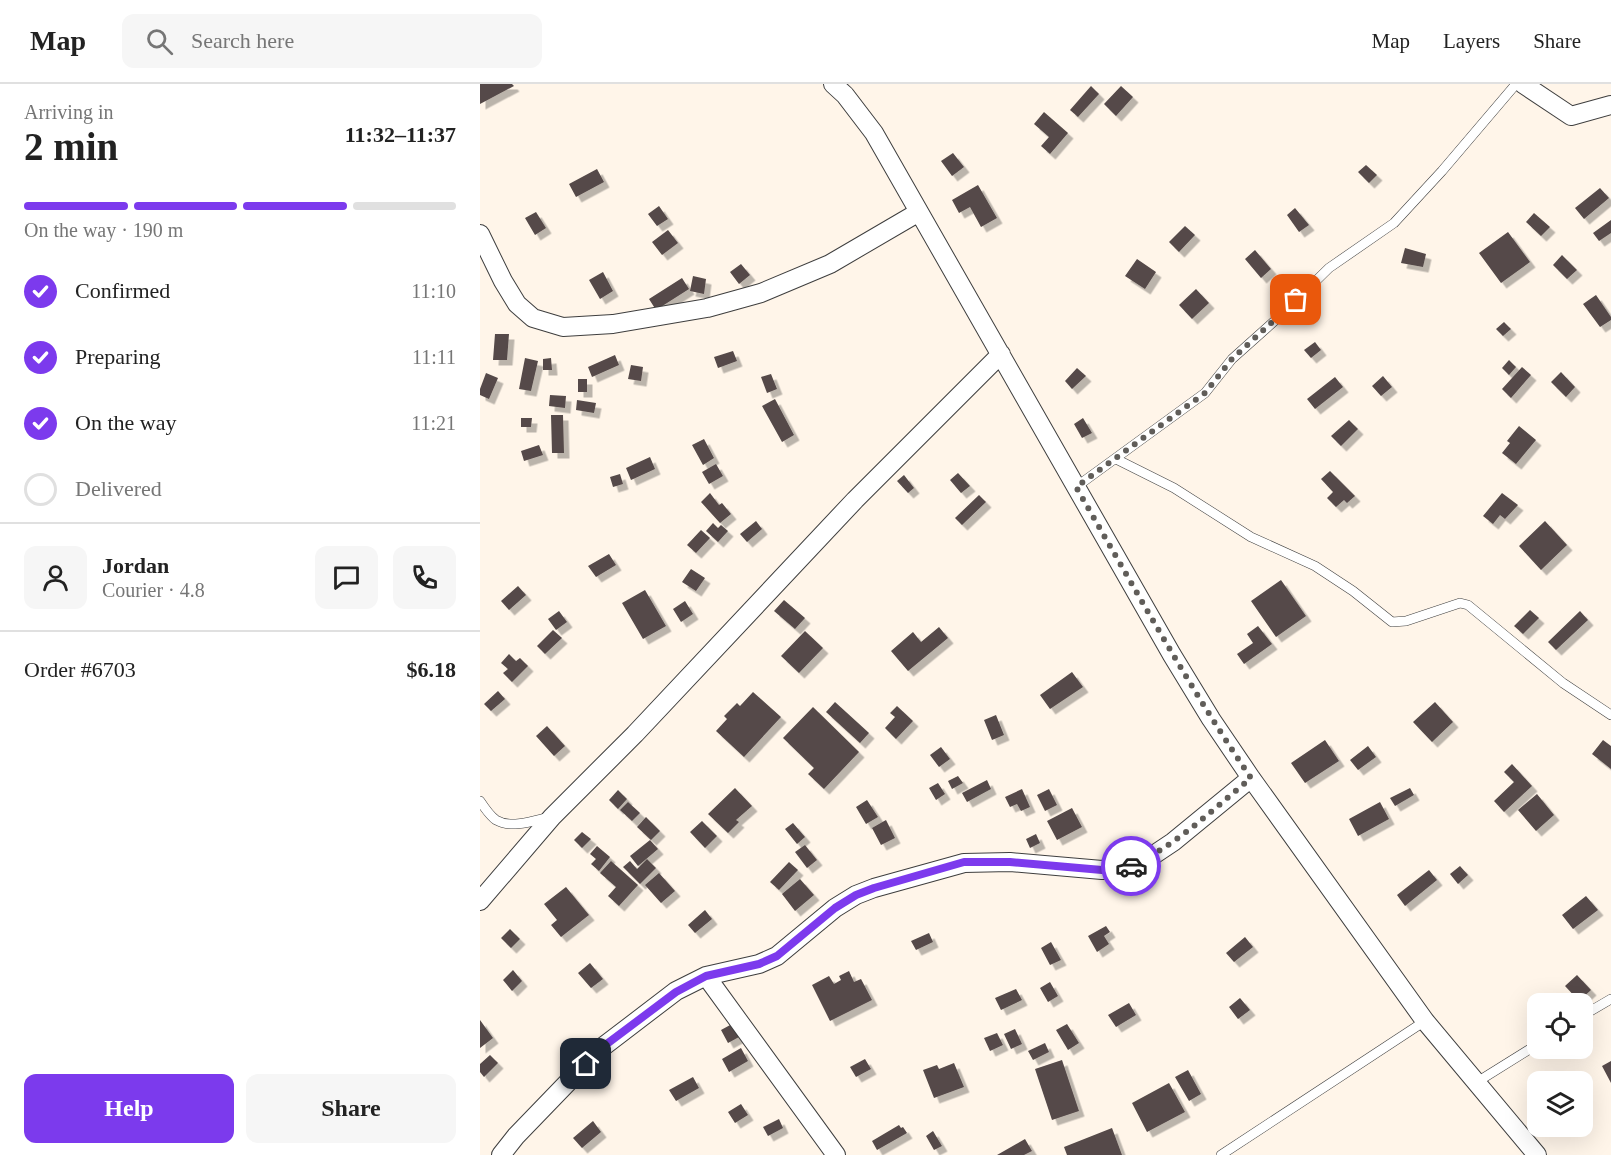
<!DOCTYPE html>
<meta charset="utf-8">
<style>
:root{--surface:#fff;--page:#f6f6f6;--text:#222;--muted:#767676;--line:#e0e0e0;--accent:#7c3aed}
body{margin:0;font-family:"Times New Roman",serif;background:var(--page);color:var(--text);height:100vh;display:flex;flex-direction:column;font-size:22px;white-space:nowrap}
*{box-sizing:border-box;margin:0}
p{font-size:20px;color:var(--muted)}
.icon{flex:none;width:33px;height:33px;fill:none;stroke:currentColor;stroke-width:2;stroke-linecap:round;stroke-linejoin:round}
.map{position:relative;flex:1;overflow:hidden}
.sheet{display:flex;flex-direction:column;background:var(--surface);width:480px}
.sheet>*{flex:none}
.buttons{position:absolute;left:1047px;top:909px;display:grid;gap:12px}
.buttons a{display:grid;place-items:center;width:66px;height:66px;border-radius:12px;background:var(--surface);box-shadow:0 6px 24px #0002;font-size:30px}
.pin{position:absolute;display:grid;place-items:center;width:51px;height:51px;color:#fff;margin:-26px;border-radius:12px;box-shadow:0 3px 9px #0006}
.courier{position:absolute;display:grid;place-items:center;width:60px;height:60px;margin:-30px;border:4px solid #7c3aed;border-radius:50%;background:#fff;color:#222;box-shadow:0 2px 8px #0007}
.head em{font-style:normal;font-weight:600}
.head div{display:flex;flex-direction:column-reverse}
.head{display:flex;align-items:center;justify-content:space-between;height:102px;padding:0 24px}
h1{font-size:39px;font-weight:600;line-height:45px}
.bar{display:grid;grid-template-columns:repeat(4,1fr);gap:9px 6px;align-content:center;height:72px;padding:0 24px}
.bar i{height:8px;border-radius:4px;background:var(--line)}
.bar .selected{background:var(--accent)}
.bar p{grid-column:span 4}
.line{display:flex;align-items:center;gap:15px;padding:0 24px;border-top:2px solid var(--line)}
.line div{flex:1}
.round{display:grid;place-items:center;flex:none;width:63px;height:63px;border-radius:12px;background:var(--page)}
ol{padding:0 24px;list-style:none}
li{display:flex;align-items:center;gap:18px;height:66px}
li p{margin-inline-start:auto}
li .icon{padding:6px;border-radius:50%;background:var(--accent);color:#fff;stroke-width:4}
li:last-child{color:var(--muted)}
li i{width:33px;height:33px;border:3px solid var(--line);border-radius:50%}
.primary-button{display:flex;gap:12px;margin-top:auto;padding:12px 24px}
.primary-button a{flex:1;height:69px;border-radius:12px;background:var(--accent);color:#fff;font-size:24px;font-weight:600;line-height:69px;text-align:center}
.primary-button a+a{background:var(--page);color:var(--text)}
header{display:flex;align-items:center;gap:36px;box-sizing:border-box;height:84px;padding:0 30px;background:var(--surface);border-bottom:2px solid var(--line)}
header strong{font-size:28px}
nav{display:flex;gap:33px;margin-inline-start:auto;font-size:21px}
.search{width:420px;height:54px;background:var(--page);display:flex;align-items:center;gap:15px;box-sizing:border-box;padding:0 21px;border-radius:12px;color:var(--muted);font-size:22px}
main{display:flex;flex:1;min-height:0}
.map>svg:first-child{display:block}
.building{fill:#544948;filter:url(#shadow)}
.lines{fill:none;stroke-linecap:round;stroke-linejoin:round}
.service-casing{stroke:#3e3e3e;stroke-width:10}
.minor-casing{stroke:#3e3e3e;stroke-width:20}
.service{stroke:#fff;stroke-width:9}
.minor{stroke:#fff;stroke-width:18}
.done{stroke:#605d59;stroke-width:6;stroke-dasharray:0 10.8}
.route{stroke:#7c3aed;stroke-width:8}
</style>
<header>
<strong>Map</strong>
<div class="search"><svg class="icon" aria-label="search" viewBox="0 0 24 24"><circle cx="10" cy="10" r="6"/><path d="M15 15l6 6"/></svg>Search here</div>
<nav><a>Map</a><a>Layers</a><a>Share</a></nav>
</header>
<main>
<section class="sheet">
<div class="head"><div><h1>2 min</h1><p>Arriving in</p></div><em>11:32–11:37</em></div>
<div class="bar"><i class="selected"></i><i class="selected"></i><i class="selected"></i><i></i><p>On the way · 190 m</p></div>
<ol>
<li><svg class="icon" aria-label="check" viewBox="0 0 24 24"><path d="M5 12l5 5 9-10"/></svg>Confirmed<p>11:10</p></li>
<li><svg class="icon" aria-label="check" viewBox="0 0 24 24"><path d="M5 12l5 5 9-10"/></svg>Preparing<p>11:11</p></li>
<li><svg class="icon" aria-label="check" viewBox="0 0 24 24"><path d="M5 12l5 5 9-10"/></svg>On the way<p>11:21</p></li>
<li><i></i>Delivered</li>
</ol>
<div class="line" style="height:108px"><a class="round"><svg class="icon" aria-label="person" viewBox="0 0 24 24"><circle cx="12" cy="8" r="4"/><path d="M4 21q1-7 8-7t8 7"/></svg></a><div><b>Jordan</b><p>Courier · 4.8</p></div><a class="round"><svg class="icon" aria-label="chat" viewBox="0 0 24 24"><path d="M4 5h16v11H9l-5 4z"/></svg></a><a class="round"><svg class="icon" aria-label="phone" viewBox="0 0 24 24"><path d="M5 4h4l2 5-3 2q2 4 5 5l2-3 5 2v4C11 20 4 13 5 4z"/></svg></a></div>
<div class="line" style="height:78px"><div>Order #6703</div><b>$6.18</b></div>
<div class="primary-button"><a>Help</a><a>Share</a></div>
</section>
<div class="map">
<svg width="1131" height="1071" viewBox="0 0 1131 1071">
<defs>
<filter id="shadow"><feDropShadow dx="5.5" dy="5.5" stdDeviation="0" flood-color="#0004"/></filter>
</defs>
<rect width="100%" height="100%" fill="#fff5e9"/>
<path class="building" d="M0 0H32L34 2 0 20Z
M611 2 619 10 598 33 590 26Z
M641 2 653 13 636 32 624 20Z
M564 28 588 49 570 70 561 62 569 53 554 40Z
M473 69 484 83 472 92 461 77Z
M886 81 897 91 889 99 878 88Z
M117 85 124 98 96 113 89 100Z
M498 101 517 134 501 143 490 123 479 129 472 116Z
M1120 104 1129 114 1104 135 1095 124Z
M179 122 188 135 177 142 168 130Z
M815 124 829 141 819 148 807 131Z
M56 128 66 144 55 151 45 134Z
M1054 129 1070 143 1061 152 1046 138Z
M1131 136V149L1119 157 1113 149Z
M705 142 715 151 699 168 689 158Z
M188 146 198 159 182 171 172 158Z
M1028 148 1050 178 1021 199 999 169Z
M925 164 946 170 943 183 921 179Z
M775 166 791 185 781 194 765 175Z
M1082 171 1097 186 1087 195 1073 181Z
M657 175 676 188 665 205 645 192Z
M261 180 270 191 259 200 250 188Z
M123 188 133 207 120 215 109 196Z
M213 192 226 195 224 210 210 207Z
M202 194 209 205 176 226 169 215Z
M716 205 729 219 712 235 699 221Z
M1116 211 1131 233V236L1120 243 1103 220Z
M1024 238 1031 245 1023 252 1016 245Z
M15 250H29L27 276H13Z
M835 258 841 266 831 274 824 266Z
M253 267 257 277 238 284 234 273Z
M135 271 139 281 112 293 108 283Z
M45 274 58 277 51 307 39 305Z
M71 274 72 286H63V275Z
M1029 276 1036 283 1029 291 1022 284Z
M151 281 163 283 161 297 148 295Z
M1042 283 1051 291 1031 314 1022 305Z
M597 284 606 292 592 305 585 297Z
M1081 288 1095 303 1086 313 1071 298Z
M6 289 18 294 9 315 0 311V305Z
M291 290 297 305 287 309 281 293Z
M903 292 912 303 901 312 892 302Z
M855 293 863 303 835 325 827 315Z
M98 295H107V308H98Z
M70 311 86 312 85 324 69 322Z
M295 315 314 351 302 358 282 322Z
M97 316 116 319 114 329 96 326Z
M71 331H83L84 369H72Z
M41 334H52L51 343H41Z
M603 334 612 349 602 354 594 340Z
M869 336 878 345 861 362 851 352Z
M1039 342 1056 356 1036 380 1022 369 1030 359 1027 357Z
M224 355 234 374 223 381 212 361Z
M59 361 63 371 44 377 41 367Z
M170 373 175 385 151 396 146 384Z
M236 380 243 392 229 400 222 388Z
M850 387 875 412 867 419 864 416 856 423 847 414 853 408 841 395Z
M478 389 490 402 481 409 470 396Z
M140 390 143 400 133 403 130 393Z
M424 391 434 404 428 409 417 397Z
M230 409 239 421 242 419 251 430 240 439 221 418Z
M1022 409 1038 421 1025 435 1020 431 1013 440 1003 432Z
M499 411 506 418 482 441 475 434Z
M276 437 282 445 267 458 260 450Z
M1065 437 1087 461 1061 486 1039 462Z
M233 439 238 444 241 441 248 447 238 458 226 447Z
M221 446 230 454 216 469 207 461Z
M129 470 136 481 116 493 108 482Z
M211 485 225 494 216 507 202 498Z
M801 496 826 532 796 553 771 517Z
M38 502 46 511 29 526 21 517Z
M165 506 186 542 163 555 142 519Z
M304 516 325 534 315 545 294 527Z
M205 517 213 530 201 538 193 525Z
M1050 526 1059 534 1043 550 1034 542Z
M79 527 87 538 76 546 68 535Z
M1100 527 1108 536 1076 566 1068 558Z
M778 542 792 560 764 580 757 570 773 559 767 550Z
M459 543 468 554 428 587 411 567 433 548 441 558Z
M73 546 82 554 65 570 57 562Z
M325 547 343 564 319 589 301 572Z
M29 570 36 577 40 574 48 582 32 598 23 589 28 585 21 579Z
M592 588 603 603 570 625 560 611Z
M18 607 25 615 11 627 4 620Z
M273 608 301 633 264 673 236 647 247 635 244 632 257 619 260 622Z
M355 618 389 649 380 659 346 628Z
M955 618 973 638 952 658 933 638Z
M417 622 433 637 416 655 405 644 415 633 410 629Z
M333 623 379 668 344 705 328 690 334 684 303 654Z
M516 631 524 651 512 656 504 636Z
M67 642 85 662 74 672 56 652Z
M845 656 859 677 825 699 811 679Z
M1123 656 1131 662V685L1112 670Z
M888 662 896 673 878 686 870 676Z
M461 663 470 675 459 683 450 671Z
M1032 680 1052 702 1024 728 1014 717 1034 698 1024 688Z
M478 692 483 699 472 705 468 697Z
M507 696 511 705 487 718 482 709Z
M458 699 465 710 456 716 449 704Z
M255 704 272 722 256 736 259 738 248 749 228 730Z
M930 704 934 711 915 722 910 714Z
M542 705 550 723 541 727 537 720 530 723 525 713Z
M569 705 577 721 565 727 557 711Z
M138 706 147 715 138 725 129 716Z
M1057 710 1074 731 1056 747 1038 726Z
M387 716 398 733 386 740 376 723Z
M148 718 160 729 152 737 140 726Z
M900 718 909 735 878 752 869 735Z
M592 724 602 743 577 756 567 737Z
M166 733 180 747 171 756 157 743Z
M406 736 415 754 401 761 392 744Z
M222 737 237 752 225 764 210 748Z
M313 739 325 753 317 760 305 745Z
M102 748 111 755 102 764 94 756Z
M556 750 560 759 550 764 546 755Z
M170 756 178 765 158 782 150 772Z
M325 761 337 776 327 784 315 768Z
M117 762 130 773 119 787 111 780 116 775 110 770Z
M167 775 176 784 160 800 143 783 150 777 157 785Z
M131 777 158 801 139 822 128 812 136 803 120 789Z
M309 778 318 786 299 806 290 798Z
M980 782 988 791 978 800 970 790Z
M949 786 957 796 925 822 917 811Z
M179 789 195 807 181 819 165 801Z
M320 795 334 811 315 827 302 810Z
M86 803 109 831 81 853 71 841 77 836 64 820Z
M1106 812 1118 826 1093 845 1082 831Z
M225 826 232 835 215 849 208 841Z
M626 842 630 848 624 852 629 860 617 868 608 852Z
M30 845 40 855 31 864 21 854Z
M449 849 453 858 436 866 431 857Z
M765 853 773 863 754 878 746 869Z
M571 858 581 876 570 881 561 864Z
M110 879 123 895 111 904 98 889Z
M33 886 42 897 32 907 23 896Z
M369 887 374 898 381 895 392 916 350 937 332 901 349 892 354 900 361 896 359 892Z
M1097 891 1111 906 1099 917 1085 902Z
M570 898 578 912 568 918 560 904Z
M536 905 542 916 521 926 515 914Z
M760 914 770 926 758 935 749 923Z
M649 919 656 931 636 943 628 931Z
M0 936 13 954 0 964Z
M252 940 259 953 248 959 241 946Z
M587 940 599 959 588 966 576 946Z
M535 945 542 960 531 965 524 950Z
M517 949 523 961 510 967 504 954Z
M565 959 569 968 553 976 548 967Z
M261 964 268 977 249 988 242 975Z
M10 971 18 979 4 993 0 988V980Z
M385 975 391 985 376 993 370 983Z
M582 976 599 1027 572 1036 555 985Z
M1131 977V999L1122 982Z
M474 979 484 1003 454 1014 443 986 457 981 459 985Z
M708 986 721 1010 709 1017 695 993Z
M213 993 219 1004 196 1017 189 1006Z
M689 999 705 1028 667 1048 652 1019Z
M261 1020 268 1031 255 1039 248 1028Z
M299 1035 303 1044 288 1052 283 1043Z
M113 1037 121 1048 102 1064 93 1054Z
M419 1041 421 1044 423 1043 427 1049 397 1066 392 1057Z
M632 1044 642 1071H587L584 1063Z
M453 1047 462 1062 454 1066 446 1052Z
M545 1055 552 1067 544 1071H517Z"/>
<g class="lines">
<g class="service-casing">
<path id="service" d="M636 375 694 404 771 453 835 482 873 507 912 538 926 537 980 519 988 521 1083 599 1131 631
M596 403 725 309 752 275 800 232 849 184 914 139 962 87 1036 0
M0 717C4 723 10 732 16 736 31 745 53 737 69 733
M1102 932 1131 915
M997 998 1058 960
M741 1071 945 937"/>
</g>
<g class="minor-casing">
<path id="minor" d="M353 0 365 11 394 49 692 571 731 635 771 694 945 937 1057 1071
M1043 0 1091 32 1131 21
M0 150 23 197 37 220 53 234 83 243 133 240 227 224 281 209 350 180 439 128
M0 817 72 733 155 650 375 416 521 270
M226 892 356 1071
M21 1071 36 1052 120 965 196 907 226 892 279 880 297 872 355 824 376 811 394 804 484 779 530 778 622 786 648 783 672 772 693 758 771 694"/>
</g>
<use href="#service" class="service"/>
<use href="#minor" class="minor"/>
</g>
<g class="lines">
<path class="done" d="M651 782C697 761 732 726 771 694 707 600 653 501 596 403L725 309 752 275 816 216"/>
<path class="route" d="M106 980 120 965 196 908 226 892 279 880 297 872 355 824 376 811 394 804 484 778H530L622 786 651 782"/>
</g>
</svg>
<div class="buttons">
<a><svg class="icon" aria-label="locate" viewBox="0 0 24 24"><circle cx="12" cy="12" r="6"/><path d="M12 2v4M12 18v4M2 12h4M18 12h4"/></svg></a>
<a><svg class="icon" aria-label="layers" viewBox="0 0 24 24"><path d="M12 4l9 5-9 5-9-5zM3 14l9 5 9-5"/></svg></a>
</div>
<div class="pin" style="left:816px;top:216px;background:#ea580c"><svg class="icon" aria-label="bag" viewBox="0 0 24 24"><path d="M5 8h14l-1 12H6zM9 8a3 3 0 0 1 6 0"/></svg></div>
<div class="pin" style="left:106px;top:980px;background:#1f2937"><svg class="icon" aria-label="home" viewBox="0 0 24 24"><path d="M3 11l9-7 9 7M6 9v11h12V9"/></svg></div>
<div class="courier" style="left:651px;top:782px"><svg class="icon" aria-label="car" viewBox="0 0 24 24"><path d="M5 17H2v-5l4-1 3-4h7l3 4 3 1v5h-3M9 17h6M6 11h13"/><circle cx="7" cy="17" r="2"/><circle cx="17" cy="17" r="2"/></svg></div>
</div>
</main>
